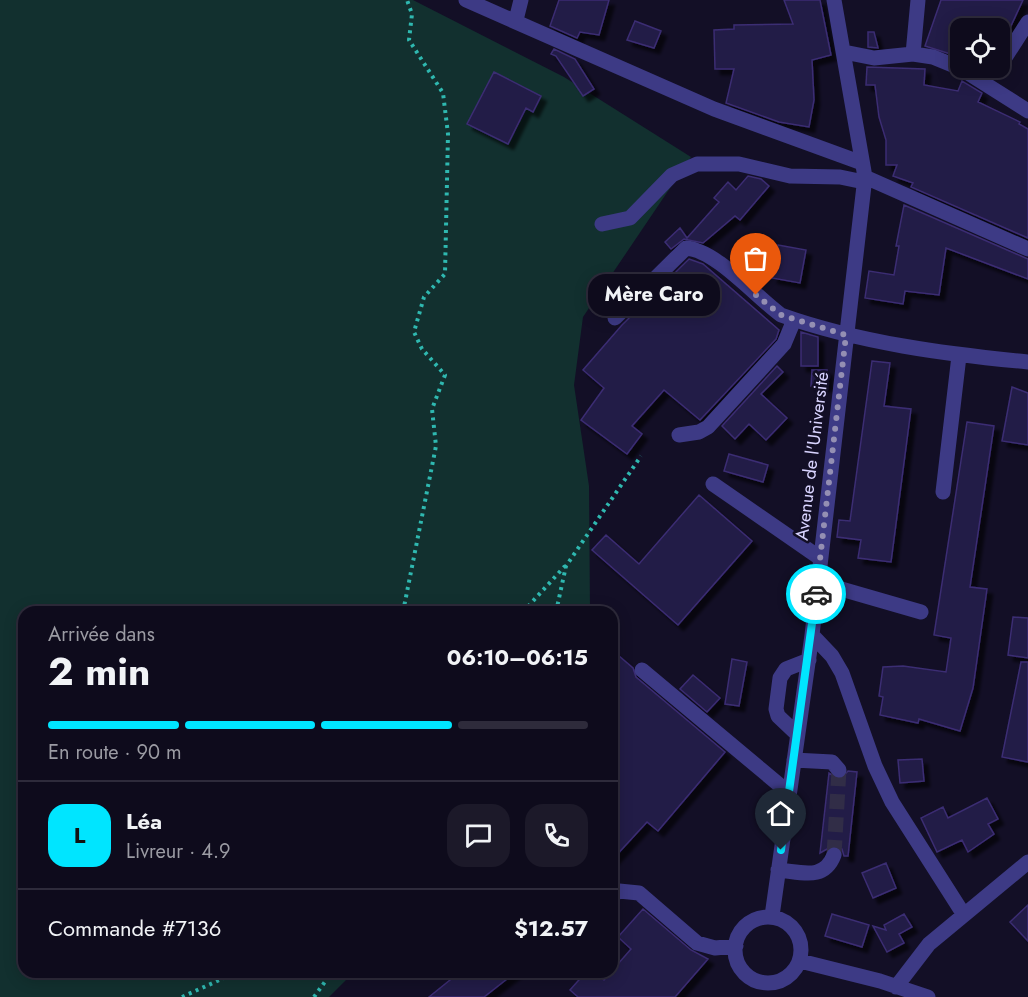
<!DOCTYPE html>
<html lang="fr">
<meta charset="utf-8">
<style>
:root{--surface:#0e0b1c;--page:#1c1929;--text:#f1f3f6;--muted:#9b9ba3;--line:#2e2b3b;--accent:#00e5ff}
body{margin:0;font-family:Jost,sans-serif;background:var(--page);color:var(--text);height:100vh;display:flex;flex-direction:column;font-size:22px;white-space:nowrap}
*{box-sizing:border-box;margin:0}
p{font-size:20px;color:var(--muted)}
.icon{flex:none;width:33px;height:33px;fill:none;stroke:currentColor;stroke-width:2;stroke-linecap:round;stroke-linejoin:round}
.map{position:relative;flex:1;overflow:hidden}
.details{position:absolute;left:18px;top:606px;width:600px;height:372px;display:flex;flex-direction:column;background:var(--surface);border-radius:18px;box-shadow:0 3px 15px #0003,0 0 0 2px var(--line)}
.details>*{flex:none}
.tools{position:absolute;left:950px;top:18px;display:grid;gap:12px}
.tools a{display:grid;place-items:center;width:60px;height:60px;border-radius:12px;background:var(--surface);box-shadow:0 3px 15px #0003,0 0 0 2px var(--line);font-size:30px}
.pin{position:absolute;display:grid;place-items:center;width:51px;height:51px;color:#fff;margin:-62px -26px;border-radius:50% 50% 50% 0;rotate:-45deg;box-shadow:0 0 6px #0007}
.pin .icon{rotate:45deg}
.courier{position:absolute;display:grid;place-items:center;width:60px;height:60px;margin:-30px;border:4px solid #00e5ff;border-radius:50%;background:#fff;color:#222;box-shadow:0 2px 8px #0007}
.bubble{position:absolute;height:42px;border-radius:18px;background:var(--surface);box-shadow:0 3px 15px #0003,0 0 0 2px var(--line);font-size:20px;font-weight:700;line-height:42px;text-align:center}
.headline em{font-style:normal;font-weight:700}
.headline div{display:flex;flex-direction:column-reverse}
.headline{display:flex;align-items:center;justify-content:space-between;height:102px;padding:0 30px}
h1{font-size:39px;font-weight:700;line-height:45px}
.bar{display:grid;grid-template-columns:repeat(4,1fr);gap:9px 6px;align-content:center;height:72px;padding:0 30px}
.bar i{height:8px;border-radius:4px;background:var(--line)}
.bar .on{background:var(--accent)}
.bar p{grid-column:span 4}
.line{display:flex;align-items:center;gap:15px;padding:0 30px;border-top:2px solid var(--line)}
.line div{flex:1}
.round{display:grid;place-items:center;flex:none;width:63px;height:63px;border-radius:18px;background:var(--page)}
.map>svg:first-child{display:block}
.green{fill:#12302f}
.building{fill:#241b47;stroke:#3b2d73;stroke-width:1.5;filter:url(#shadow)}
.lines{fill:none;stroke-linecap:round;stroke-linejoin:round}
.minor-tunnel{stroke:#312d47;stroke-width:15;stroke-dasharray:15 8;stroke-linecap:butt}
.path{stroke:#2fb8b0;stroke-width:4;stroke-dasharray:3 4.5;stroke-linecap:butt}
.minor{stroke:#3d3a85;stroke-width:15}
.done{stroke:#948fb3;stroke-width:6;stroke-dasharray:0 10.8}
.route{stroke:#00e5ff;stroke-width:8}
.labels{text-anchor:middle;stroke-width:5;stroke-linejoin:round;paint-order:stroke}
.street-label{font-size:18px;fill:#d9d4ff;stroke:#130f26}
</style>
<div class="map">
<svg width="1028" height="997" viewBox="0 0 1028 997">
<defs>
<filter id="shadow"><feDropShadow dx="5.5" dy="5.5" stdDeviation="1.5" flood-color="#0009"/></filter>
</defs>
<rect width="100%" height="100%" fill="#130f26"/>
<path class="green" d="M0 0H413L564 77 691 157 583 317 574 385 589 486 590 612H24V972H354L329 997H0Z"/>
<path class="building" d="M559 0H609L599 35 580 32 577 38 550 26Z
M784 0H820L831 55 812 60 814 100 809 127 779 122 726 103 734 69H715L714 30 734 29V25L793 24Z
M941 0H1023L1010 28H960V57L925 46Z
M635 21 661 31 654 48 627 40Z
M868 32H874L878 48 868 47Z
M554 49 575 59 594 89 583 96 556 56 551 54Z
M867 67 925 69 924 85 958 91 962 81 982 93 978 102 1020 122 1019 124 1028 129V238L911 187 913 183 893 176 897 165H886V140L879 117 875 85H866Z
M494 72 541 96 533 112 526 108 508 144 467 124Z
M748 176 761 179 769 186 740 220 735 216 703 243 684 239 671 249 665 242 680 228 687 238 719 202 714 198 728 182 736 190Z
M904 205 1028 259V279L946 248 939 295 905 291 903 304 865 298 869 271 894 275 899 246H896Z
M778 245 806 250 800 283 772 278Z
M689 259 703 264 779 330 776 339 700 420 664 390 632 426 642 434 627 454 581 420 604 388 583 370 622 325Z
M627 276 636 284 611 308 603 300Z
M801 332 818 337V366H801Z
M872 361 890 363 884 406 911 409 891 562 858 558 861 540 837 537 839 520 850 521Z
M777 366 783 372 761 394 787 418 766 440 749 424 735 439 722 426Z
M812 370H827V386H811Z
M1012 387 1028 393V445L1002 441Z
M967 422 994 426 970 587 987 589 973 688 960 731 919 719 918 723 880 715 883 697 879 696 883 667 903 666 946 672 951 638 934 635Z
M729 454 768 465 763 482 724 471Z
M699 495 752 541 678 625 592 550 606 535 639 564Z
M1013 617 1028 618V658L1008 655Z
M612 650 633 668 636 677 725 752 658 831 647 822 612 860Z
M732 659 747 662 739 706 725 704Z
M1021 662H1028V762L1002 757Z
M693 675 720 698 707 712 680 689Z
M922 759 924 781 900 783 898 760Z
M848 771 857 772 848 856H844L842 849 834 845 820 853 829 773 840 780Z
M987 798 998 819 988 824 994 834 968 852 962 840 937 852 921 818 943 807 948 818Z
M886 863 896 888 873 898 862 873Z
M1028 905V941L1010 922Z
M643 909 691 950 708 959 675 997H578L570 990 586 972H595L604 980 631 949 618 937Z
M832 914 869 925 862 947 825 936Z
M904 914 912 927 899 934 904 943 887 952 873 926 886 930 884 925Z
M460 972H516L484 997H429Z"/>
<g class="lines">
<path class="minor-tunnel" d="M834 855 839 770"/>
<path class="path" d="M403 612 436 446 432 409 445 375 422 349 414 332 424 297 445 274 448 134 443 93 409 40 412 14 407 0
M523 612 565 566
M556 612 566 566 641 456
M182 997 237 972
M314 997 332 972"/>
<path class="minor" d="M466 0 714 109 862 163
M516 20 521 0
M844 52 874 58 913 54 933 57 960 68 1028 111
M913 54 918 0
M999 67 1028 22
M865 177 1028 249
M602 224 630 218 672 175 697 164H739L790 176 840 177 864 182
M615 318 686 248C716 250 756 297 781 315 860 343 945 354 1028 362
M679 435 699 432 708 427 784 344 794 320
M713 484 820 558
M943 492 959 356
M817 582 921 612
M812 635 832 656 842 673 875 766 892 802 964 915
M642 670 789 793
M797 734 778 716 776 709 780 678 786 669 809 660
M794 760 832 762 839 770
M778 870C802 872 824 881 834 855
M612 896 619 891 639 893 697 943 715 948 736 946
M772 916 812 635 865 177 834 0
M735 950a33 33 0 1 1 66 0a33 33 0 1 1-66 0Z
M800 961 880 981 928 997
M896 987 929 944 1028 862"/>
</g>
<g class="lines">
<path class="done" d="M756 295 781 315 846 335 816 594"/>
<path class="route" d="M781 850 816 594"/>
</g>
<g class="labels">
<g class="street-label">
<text transform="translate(812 456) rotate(-83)" y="6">Avenue de l'Université</text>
</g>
</g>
</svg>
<div class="tools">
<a><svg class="icon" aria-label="locate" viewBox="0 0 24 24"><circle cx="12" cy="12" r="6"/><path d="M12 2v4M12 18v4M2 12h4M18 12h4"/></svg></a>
</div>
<div class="pin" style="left:756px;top:295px;background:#ea580c"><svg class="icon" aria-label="bag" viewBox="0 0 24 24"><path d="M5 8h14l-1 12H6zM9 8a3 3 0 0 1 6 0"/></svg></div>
<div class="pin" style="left:781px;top:850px;background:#1f2937"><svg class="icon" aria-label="home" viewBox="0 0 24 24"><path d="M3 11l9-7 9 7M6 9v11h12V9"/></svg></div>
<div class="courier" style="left:816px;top:594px"><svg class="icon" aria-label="car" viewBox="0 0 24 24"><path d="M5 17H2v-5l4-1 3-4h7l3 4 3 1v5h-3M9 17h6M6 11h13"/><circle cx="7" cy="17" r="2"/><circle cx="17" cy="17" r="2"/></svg></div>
<div class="bubble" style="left:588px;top:274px;width:132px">Mère Caro</div>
<section class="details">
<div class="headline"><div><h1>2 min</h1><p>Arrivée dans</p></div><em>06:10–06:15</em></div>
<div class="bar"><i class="on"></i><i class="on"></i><i class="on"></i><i></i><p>En route · 90 m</p></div>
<div class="line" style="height:108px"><b class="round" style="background:var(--accent);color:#111">L</b><div><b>Léa</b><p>Livreur · 4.9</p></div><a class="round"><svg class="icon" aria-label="chat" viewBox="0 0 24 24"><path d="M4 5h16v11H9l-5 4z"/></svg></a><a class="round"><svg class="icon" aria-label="phone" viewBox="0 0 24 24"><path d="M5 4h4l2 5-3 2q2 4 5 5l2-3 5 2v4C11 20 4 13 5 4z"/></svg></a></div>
<div class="line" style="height:78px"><div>Commande #7136</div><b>$12.57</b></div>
</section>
</div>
